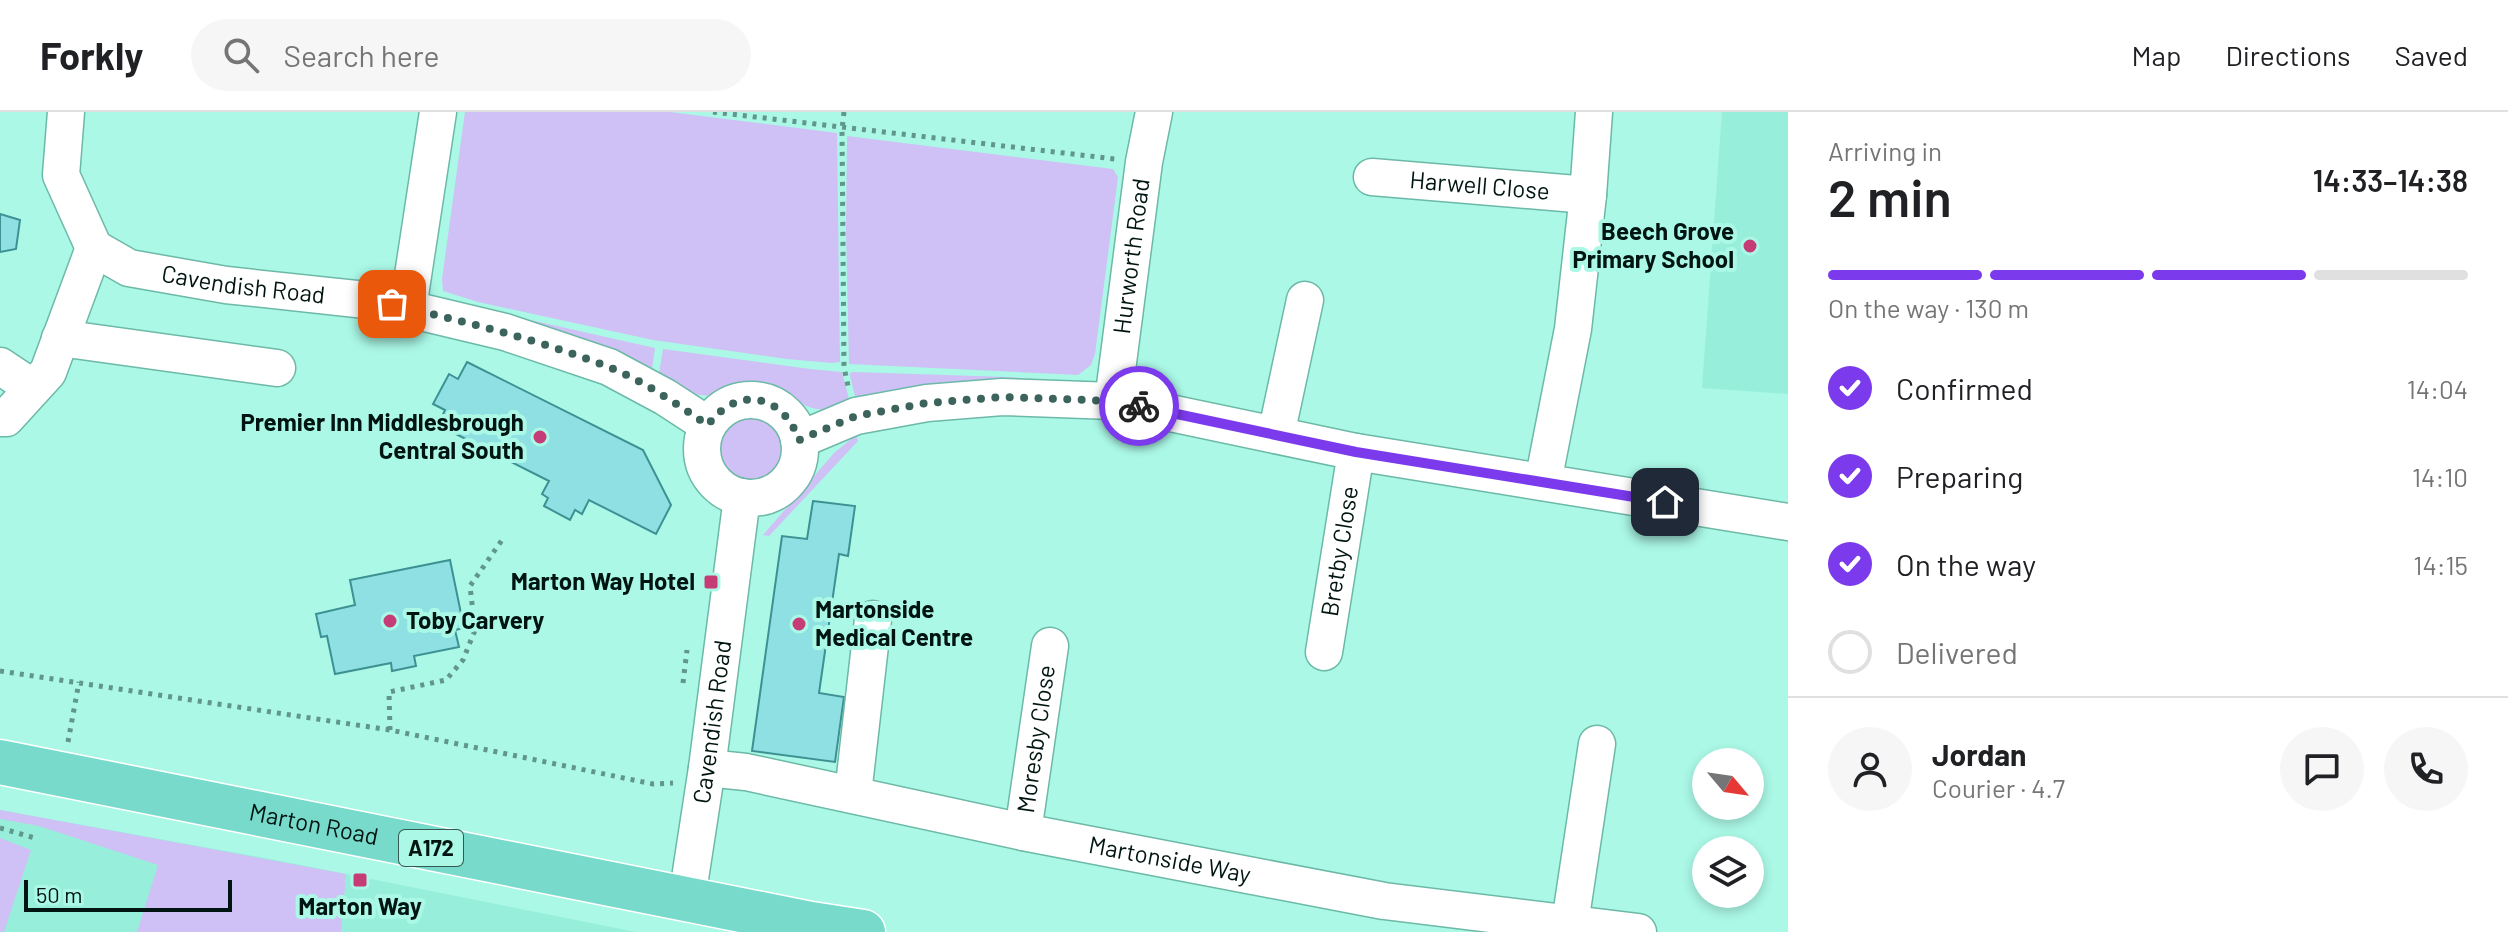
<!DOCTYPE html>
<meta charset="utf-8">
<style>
:root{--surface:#fff;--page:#f6f6f6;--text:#202124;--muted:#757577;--line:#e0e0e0;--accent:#7c3aed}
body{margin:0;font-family:Barlow,sans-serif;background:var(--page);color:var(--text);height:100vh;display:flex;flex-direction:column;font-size:30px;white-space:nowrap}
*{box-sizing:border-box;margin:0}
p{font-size:26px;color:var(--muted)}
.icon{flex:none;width:44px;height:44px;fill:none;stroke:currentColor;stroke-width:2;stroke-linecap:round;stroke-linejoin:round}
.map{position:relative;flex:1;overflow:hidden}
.sheet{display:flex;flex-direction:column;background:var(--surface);width:720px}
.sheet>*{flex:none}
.needle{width:52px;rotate:119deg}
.tools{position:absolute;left:1692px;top:636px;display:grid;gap:16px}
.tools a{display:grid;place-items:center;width:72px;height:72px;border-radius:50%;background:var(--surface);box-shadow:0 4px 12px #0003;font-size:40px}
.scale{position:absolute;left:24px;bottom:20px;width:208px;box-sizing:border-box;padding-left:8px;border:4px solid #001511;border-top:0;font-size:22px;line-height:28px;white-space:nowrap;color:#001511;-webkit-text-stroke:6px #abf8e6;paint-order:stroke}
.pin{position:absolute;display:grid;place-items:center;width:68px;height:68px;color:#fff;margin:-34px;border-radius:16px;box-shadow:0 4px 12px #0006}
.courier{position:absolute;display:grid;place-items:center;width:80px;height:80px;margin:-40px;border:6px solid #7c3aed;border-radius:50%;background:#fff;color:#222;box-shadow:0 2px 10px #0007}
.overview em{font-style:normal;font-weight:600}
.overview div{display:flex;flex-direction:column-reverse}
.overview{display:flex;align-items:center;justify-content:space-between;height:136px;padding:0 40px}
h1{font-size:52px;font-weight:600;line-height:60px}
.bar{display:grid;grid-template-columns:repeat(4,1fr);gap:12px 8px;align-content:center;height:96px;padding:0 40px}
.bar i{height:10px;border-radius:6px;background:var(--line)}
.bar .on{background:var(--accent)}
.bar p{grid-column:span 4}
.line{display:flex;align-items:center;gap:20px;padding:0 40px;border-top:2px solid var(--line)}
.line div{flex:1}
.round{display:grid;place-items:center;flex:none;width:84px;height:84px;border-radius:42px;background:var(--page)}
ol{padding:0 40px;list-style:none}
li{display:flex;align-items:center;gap:24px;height:88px}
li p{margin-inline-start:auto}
li .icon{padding:8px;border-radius:50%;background:var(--accent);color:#fff;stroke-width:4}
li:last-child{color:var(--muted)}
li i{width:44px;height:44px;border:4px solid var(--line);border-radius:50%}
header{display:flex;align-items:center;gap:48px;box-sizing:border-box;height:112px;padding:0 40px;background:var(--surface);border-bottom:2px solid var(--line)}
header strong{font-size:38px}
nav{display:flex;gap:44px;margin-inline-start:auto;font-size:28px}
.search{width:560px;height:72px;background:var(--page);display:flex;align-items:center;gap:20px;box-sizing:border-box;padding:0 28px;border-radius:44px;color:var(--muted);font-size:30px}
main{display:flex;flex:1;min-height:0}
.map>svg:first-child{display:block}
.built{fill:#97efdb}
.green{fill:#cfc0f5}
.building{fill:#8ee0e2;stroke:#3e9193;stroke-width:2}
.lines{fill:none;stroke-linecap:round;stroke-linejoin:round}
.minor-casing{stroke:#6db9a8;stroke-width:39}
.major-casing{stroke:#fff;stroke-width:47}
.path{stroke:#61968a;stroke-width:5;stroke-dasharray:4 6;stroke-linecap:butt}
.minor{stroke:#fff;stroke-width:36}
.major{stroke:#78daca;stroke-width:44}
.done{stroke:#3c645c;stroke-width:8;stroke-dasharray:0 14.4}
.route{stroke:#7c3aed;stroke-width:10}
.poi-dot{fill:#c53c77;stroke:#abf8e6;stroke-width:3}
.labels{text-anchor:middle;stroke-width:8;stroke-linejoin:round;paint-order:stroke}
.shield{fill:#abf8e6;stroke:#335951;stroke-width:2}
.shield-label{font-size:22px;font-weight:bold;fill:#001511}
.street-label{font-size:24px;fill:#001511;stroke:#abf8e6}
.poi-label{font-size:24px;font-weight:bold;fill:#001511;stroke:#abf8e6;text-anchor:end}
</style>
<header>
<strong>Forkly</strong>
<div class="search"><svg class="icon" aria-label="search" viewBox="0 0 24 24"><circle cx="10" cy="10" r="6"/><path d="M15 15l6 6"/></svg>Search here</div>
<nav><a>Map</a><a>Directions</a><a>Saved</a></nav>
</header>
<main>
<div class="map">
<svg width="1788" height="820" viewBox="0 0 1788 820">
<rect width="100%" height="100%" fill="#abf8e6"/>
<path class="built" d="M1722 0H1788V282L1702 276Z
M0 698 276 748 636 820H0Z"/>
<path class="green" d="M465 0H670L837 21 840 250 832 251 787 247 653 228 478 190 443 179 442 167Z
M847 24 1113 57 1118 65 1095 242 1091 253 1078 263 849 252 846 117Z
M508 203 655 236 651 264Z
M663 237 810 257 842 260 851 295C830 299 814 300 796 289 786 284 778 277 768 274 746 269 732 280 712 283 693 286 674 274 658 267Z
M854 260 1006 265 1097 271 857 292 850 264V261Z
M714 337a37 37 0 1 1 74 0a37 37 0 1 1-74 0Z
M856 323 858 329 769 424 763 423 834 341Z
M0 698 346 762 341 820H137L158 753 39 714 0 707Z
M0 726 31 738 4 820H0Z"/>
<path class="building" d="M0 102 20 108 16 137 0 140Z
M467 250 643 338 671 393 656 422 589 388 582 402 575 398 570 408 544 394 548 386 542 382 549 369 438 313 445 298 433 292 449 262 458 267Z
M813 389 855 394 848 444 839 442 819 581 844 585 835 650 752 639 782 424 807 427Z
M450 448 464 516 455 518 459 535 414 544 416 554 392 559 391 551 335 562 327 524 321 525 316 502 355 493 350 468Z"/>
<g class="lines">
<g class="minor-casing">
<g id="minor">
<path d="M66 0 61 63 94 136"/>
<path id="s1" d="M1372 65 1588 83"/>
<path id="s2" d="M94 136 129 156 226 173 375 189 505 220 609 255 665 285 708 313"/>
<path d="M408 196 438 0"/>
<path d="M60 226 277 256"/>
<path d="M0 254 33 276"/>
<circle cx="751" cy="337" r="49"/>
<path id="s3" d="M1113 289 1144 50 1154 0"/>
<path d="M0 306H6L48 260 94 136"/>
<path d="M1276 323 1305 188"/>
<path d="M799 328 856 304 927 291 1002 285 1113 289 1356 340 1788 410"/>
<path d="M1543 370 1573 217 1588 83 1594 0"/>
<path id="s4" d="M1324 540 1356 340"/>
<path id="s5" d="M707 656 746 660 1023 720 1384 789 1638 820"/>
<path d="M853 682 873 507"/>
<path id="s6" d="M1023 720 1050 534"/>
<path id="s7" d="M687 786 707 656 742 385"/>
<path d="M1570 811 1597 632"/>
</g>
</g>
<g class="major-casing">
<g id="major">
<path id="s8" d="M0 650 811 812 863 820"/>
</g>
</g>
<path class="path" d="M713 0 1115 47
M844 0 842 17 844 255 848 274
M0 559 390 618 653 672 673 671
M683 571 687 538
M390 618 389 580 446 568 463 548 475 518 470 474 502 428
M68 630 79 570
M0 716 35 726"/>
<use href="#minor" class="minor"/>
<use href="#major" class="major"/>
</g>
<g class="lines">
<path class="done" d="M392 192C464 210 537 227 606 254 643 268 676 292 708 313 737 273 783 282 799 328L856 304 927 291 1002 285 1113 289 1139 294"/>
<path class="route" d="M1139 294 1356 340 1665 390"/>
</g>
<g class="poi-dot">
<circle cx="1750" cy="134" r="8"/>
<circle cx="540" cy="325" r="8"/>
<rect x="703" y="462" width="16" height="16" rx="4"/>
<circle cx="390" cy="509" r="8"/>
<circle cx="799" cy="512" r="8"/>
<rect x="352" y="760" width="16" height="16" rx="4"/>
</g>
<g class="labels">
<rect class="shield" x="399" y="718" width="64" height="36" rx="6"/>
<g class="shield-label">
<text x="431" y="744">A172</text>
</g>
<g class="street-label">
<text dy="8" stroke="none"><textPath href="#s1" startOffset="108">Harwell Close</textPath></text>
<text dy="8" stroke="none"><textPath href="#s3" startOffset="146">Hurworth Road</textPath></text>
<text dy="8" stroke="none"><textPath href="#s2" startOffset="156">Cavendish Road</textPath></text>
<text dy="8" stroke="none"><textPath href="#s4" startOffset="102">Bretby Close</textPath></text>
<text dy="8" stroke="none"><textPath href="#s7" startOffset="178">Cavendish Road</textPath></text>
<text dy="8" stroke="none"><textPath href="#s6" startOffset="94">Moresby Close</textPath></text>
<text dy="8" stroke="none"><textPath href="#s8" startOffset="320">Marton Road</textPath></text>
<text dy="8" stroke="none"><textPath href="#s5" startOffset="472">Martonside Way</textPath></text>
</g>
<g class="poi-label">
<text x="1734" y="128">Beech Grove<tspan x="1734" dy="28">Primary School</tspan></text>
<text x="524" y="319">Premier Inn Middlesbrough<tspan x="524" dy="28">Central South</tspan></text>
<text x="695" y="478">Marton Way Hotel</text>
<text x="815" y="506" text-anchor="start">Martonside<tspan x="815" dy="28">Medical Centre</tspan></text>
<text x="406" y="517" text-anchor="start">Toby Carvery</text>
<text x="360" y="803" text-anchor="middle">Marton Way</text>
</g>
</g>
</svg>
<div class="tools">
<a><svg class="needle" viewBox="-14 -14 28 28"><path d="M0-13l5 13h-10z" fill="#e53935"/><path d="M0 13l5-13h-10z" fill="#757577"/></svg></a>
<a><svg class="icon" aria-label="layers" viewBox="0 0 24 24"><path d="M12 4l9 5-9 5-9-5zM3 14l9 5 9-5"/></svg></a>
</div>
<div class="scale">50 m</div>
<div class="pin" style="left:392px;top:192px;background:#ea580c"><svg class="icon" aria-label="bag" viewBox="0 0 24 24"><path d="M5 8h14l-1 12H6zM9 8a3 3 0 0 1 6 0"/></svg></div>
<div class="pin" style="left:1665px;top:390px;background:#1f2937"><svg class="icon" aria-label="home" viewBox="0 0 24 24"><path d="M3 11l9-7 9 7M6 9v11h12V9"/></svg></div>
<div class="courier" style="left:1139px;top:294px"><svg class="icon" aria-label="bike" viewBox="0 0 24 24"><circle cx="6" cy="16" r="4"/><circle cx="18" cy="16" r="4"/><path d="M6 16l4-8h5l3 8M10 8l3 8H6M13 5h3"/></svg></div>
</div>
<section class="sheet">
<div class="overview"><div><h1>2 min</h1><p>Arriving in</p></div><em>14:33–14:38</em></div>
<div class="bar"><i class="on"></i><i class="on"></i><i class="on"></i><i></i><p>On the way · 130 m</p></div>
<ol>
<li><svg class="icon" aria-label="check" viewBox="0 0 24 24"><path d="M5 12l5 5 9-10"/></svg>Confirmed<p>14:04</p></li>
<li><svg class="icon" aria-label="check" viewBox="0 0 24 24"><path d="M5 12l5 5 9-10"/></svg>Preparing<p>14:10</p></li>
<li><svg class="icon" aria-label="check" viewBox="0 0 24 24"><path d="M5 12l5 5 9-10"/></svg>On the way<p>14:15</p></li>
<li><i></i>Delivered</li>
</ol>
<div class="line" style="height:144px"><a class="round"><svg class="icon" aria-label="person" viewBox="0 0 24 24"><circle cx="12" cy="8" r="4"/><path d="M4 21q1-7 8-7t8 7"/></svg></a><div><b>Jordan</b><p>Courier · 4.7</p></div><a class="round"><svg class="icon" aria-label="chat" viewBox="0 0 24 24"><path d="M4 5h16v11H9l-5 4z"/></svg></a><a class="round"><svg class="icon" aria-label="phone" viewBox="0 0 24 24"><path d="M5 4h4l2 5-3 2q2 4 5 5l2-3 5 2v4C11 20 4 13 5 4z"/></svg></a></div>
</section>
</main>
